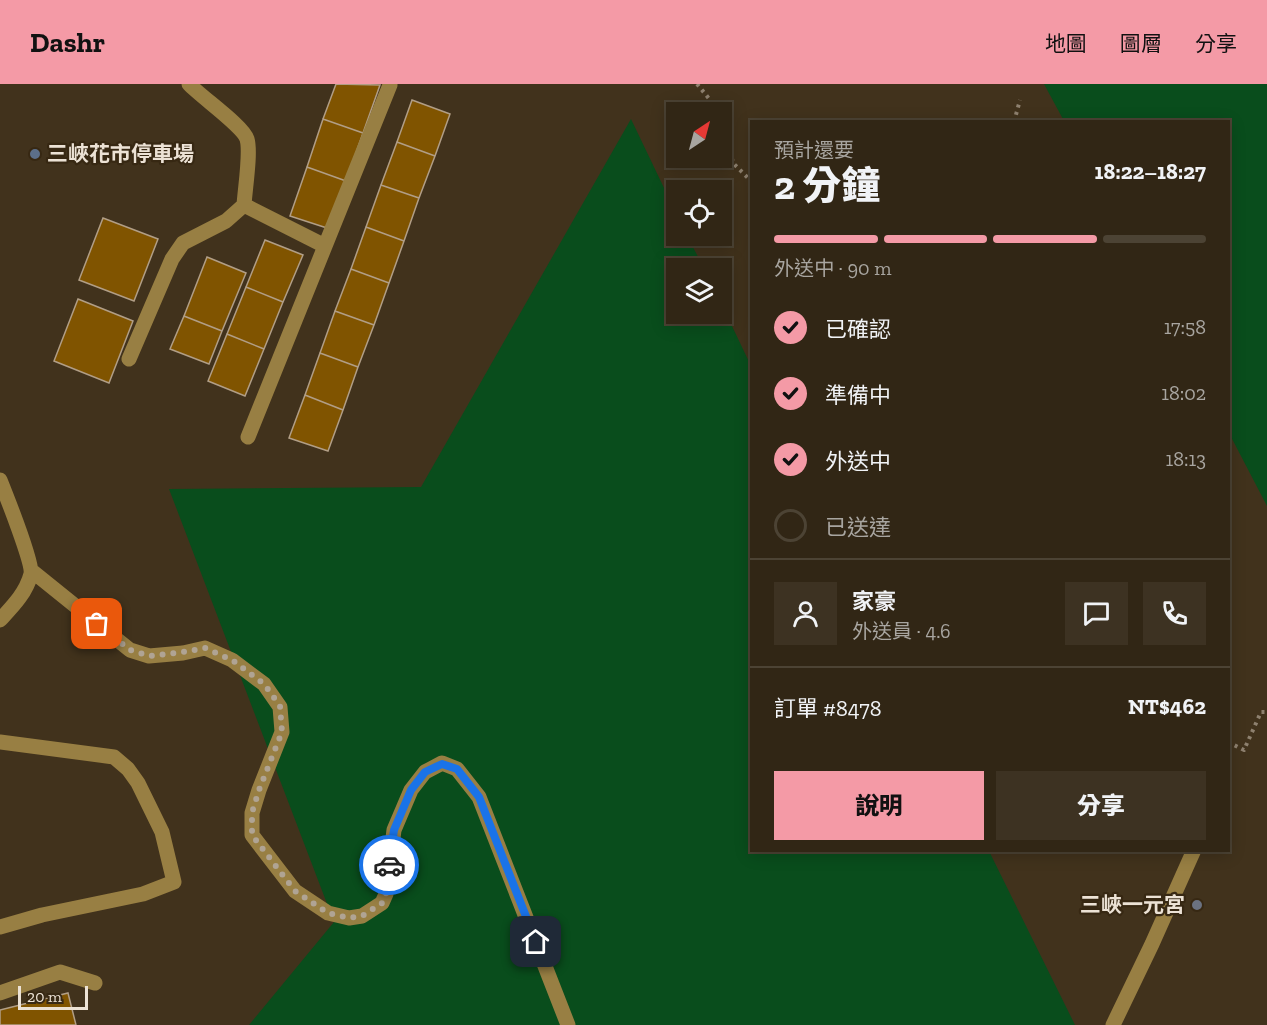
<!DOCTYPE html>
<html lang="zh-TW">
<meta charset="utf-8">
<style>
:root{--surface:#312615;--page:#3d3222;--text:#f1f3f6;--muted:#a8a5a0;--line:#4c4334;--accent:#f49aa6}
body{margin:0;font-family:"Zilla Slab","Noto Sans TC",serif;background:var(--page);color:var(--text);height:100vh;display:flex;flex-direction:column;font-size:22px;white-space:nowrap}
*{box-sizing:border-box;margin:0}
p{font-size:20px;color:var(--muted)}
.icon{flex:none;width:33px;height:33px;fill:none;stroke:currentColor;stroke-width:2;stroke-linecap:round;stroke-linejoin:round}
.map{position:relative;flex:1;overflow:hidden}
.drawer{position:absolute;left:750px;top:36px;width:480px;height:732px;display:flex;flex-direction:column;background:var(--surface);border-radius:0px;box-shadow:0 3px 15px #0003,0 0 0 2px var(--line)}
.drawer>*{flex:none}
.needle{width:39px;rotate:36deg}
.buttons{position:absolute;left:666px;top:18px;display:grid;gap:12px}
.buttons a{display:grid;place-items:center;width:66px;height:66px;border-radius:0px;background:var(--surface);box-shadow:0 3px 15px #0003,0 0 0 2px var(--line);font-size:30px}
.scale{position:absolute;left:18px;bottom:15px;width:70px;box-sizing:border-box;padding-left:6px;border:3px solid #ece2d5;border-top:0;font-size:16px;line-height:21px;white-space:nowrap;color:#ece2d5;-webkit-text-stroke:4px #372813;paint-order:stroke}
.pin{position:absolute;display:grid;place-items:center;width:51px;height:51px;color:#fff;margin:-26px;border-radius:12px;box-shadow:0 3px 9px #0006}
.courier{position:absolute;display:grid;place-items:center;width:60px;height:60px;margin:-30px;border:4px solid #1a73e8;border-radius:50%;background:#fff;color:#222;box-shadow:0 2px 8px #0007}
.overview em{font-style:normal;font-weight:800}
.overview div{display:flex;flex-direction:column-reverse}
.overview{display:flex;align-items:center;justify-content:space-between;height:102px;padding:0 24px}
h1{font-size:39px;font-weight:800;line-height:45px}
.bar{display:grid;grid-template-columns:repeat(4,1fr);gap:9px 6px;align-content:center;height:72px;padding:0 24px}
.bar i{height:8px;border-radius:4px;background:var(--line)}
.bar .on{background:var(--accent)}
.bar p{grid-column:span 4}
.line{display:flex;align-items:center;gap:15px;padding:0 24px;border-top:2px solid var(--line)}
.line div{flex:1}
.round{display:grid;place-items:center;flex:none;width:63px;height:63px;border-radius:0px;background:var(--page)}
ol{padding:0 24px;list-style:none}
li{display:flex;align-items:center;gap:18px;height:66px}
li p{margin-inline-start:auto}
li .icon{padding:6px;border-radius:50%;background:var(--accent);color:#111;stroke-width:4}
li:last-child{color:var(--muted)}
li i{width:33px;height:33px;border:3px solid var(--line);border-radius:50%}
.primary-button{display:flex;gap:12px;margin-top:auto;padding:12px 24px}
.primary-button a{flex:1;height:69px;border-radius:0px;background:var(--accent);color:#111;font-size:24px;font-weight:800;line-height:69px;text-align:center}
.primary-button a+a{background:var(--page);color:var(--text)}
header{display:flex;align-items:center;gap:36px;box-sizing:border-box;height:84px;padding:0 30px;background:var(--accent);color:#111}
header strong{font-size:28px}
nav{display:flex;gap:33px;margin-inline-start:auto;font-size:21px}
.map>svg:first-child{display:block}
.green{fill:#094d1c}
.building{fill:#805400;stroke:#b19e86;stroke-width:1.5}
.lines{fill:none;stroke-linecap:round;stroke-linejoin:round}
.path{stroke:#8e816f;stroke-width:4;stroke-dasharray:3 4.5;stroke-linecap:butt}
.minor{stroke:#987f43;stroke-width:15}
.done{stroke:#b0a494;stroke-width:6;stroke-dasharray:0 10.8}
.route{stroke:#1a73e8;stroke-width:8}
.service-dot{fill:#5c6f8a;stroke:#372813;stroke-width:2}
.worship-dot{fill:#6b7280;stroke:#372813;stroke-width:2}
.labels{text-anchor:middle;stroke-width:4.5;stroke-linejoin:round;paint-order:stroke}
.poi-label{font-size:21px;font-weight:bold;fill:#ece2d5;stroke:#372813;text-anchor:start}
</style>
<header>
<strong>Dashr</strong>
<nav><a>地圖</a><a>圖層</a><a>分享</a></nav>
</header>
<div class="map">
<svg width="1267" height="941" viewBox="0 0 1267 941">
<rect width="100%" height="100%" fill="#41321c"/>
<path class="green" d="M1044 0H1267V422L1229 349 1228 38 1064 37Z
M631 35 676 129V152H687L704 184H676V230H722V221L751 282 752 766 989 767 1075 941H249L334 838 169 405 421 403Z"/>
<path class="building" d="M336 0 380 1 363 49 323 35Z
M412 16 450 30 435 72 397 58Z
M323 35 363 49 346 97 307 83Z
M397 58 435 72 419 114 381 101Z
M307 83 346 97 330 145 290 132Z
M381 101 419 114 404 157 366 143Z
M103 134 158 155 134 217 79 196Z
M366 143 404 157 389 199 351 185Z
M265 156 303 171 283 218 246 203Z
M207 173 246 189 222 247 184 232Z
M351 185 389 199 374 241 335 227Z
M246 203 283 218 264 265 227 250Z
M78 215 133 237 109 299 54 277Z
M335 227 374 241 358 283 320 269Z
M184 232 222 247 209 280 170 265Z
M227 250 264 265 245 312 208 297Z
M320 269 358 283 343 326 305 311Z
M305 311 343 326 328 367 289 354Z
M68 909 76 941H0V926Z"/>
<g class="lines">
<path class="path" d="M697 0 720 28
M722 30 733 79 752 98
M1014 38 1020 16
M1228 658 1244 666 1261 628H1267"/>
<path class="minor" d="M244 121 325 162
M129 275 172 175 183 159 226 137 244 121C245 105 251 68 247 55 243 42 201 13 189 0
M248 353 390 1
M0 396C6 411 33 479 31 490 26 509 13 522 0 536
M32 487 130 566 149 572 183 569 205 564 232 576 264 600 280 623 282 648 259 706 252 729V751L295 807 328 829 349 834 362 832 382 819 386 810 394 746 411 706 425 688 442 679 457 685 479 713 568 941
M0 658 114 673 128 685 138 699 162 748 174 798 143 810 42 831 0 843
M0 909 60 888 95 899
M1113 941 1152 860 1194 766"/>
</g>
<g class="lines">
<path class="done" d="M97 540 130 566 149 572 183 568 205 564 232 576 264 600 280 622 282 648 259 706 252 729V751L295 807 328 829 349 834 362 832 382 819 386 810 389 781"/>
<path class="route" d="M389 781 394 746 411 706 425 688 442 680 457 685 479 713 536 858"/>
</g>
<circle class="service-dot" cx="35" cy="70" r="6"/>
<circle class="worship-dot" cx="1197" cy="821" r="6"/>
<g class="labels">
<g class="poi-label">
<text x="47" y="77">三峽花市停車場</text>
<text x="1185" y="828" text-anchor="end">三峽一元宮</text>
</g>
</g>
</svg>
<div class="buttons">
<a><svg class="needle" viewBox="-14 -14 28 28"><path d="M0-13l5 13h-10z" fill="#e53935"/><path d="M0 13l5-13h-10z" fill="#a8a5a0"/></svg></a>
<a><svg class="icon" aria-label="locate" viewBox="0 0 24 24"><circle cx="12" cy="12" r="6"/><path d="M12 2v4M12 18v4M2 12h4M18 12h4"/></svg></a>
<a><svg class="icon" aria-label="layers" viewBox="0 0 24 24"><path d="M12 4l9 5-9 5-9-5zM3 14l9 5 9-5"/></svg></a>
</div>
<div class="scale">20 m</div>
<div class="pin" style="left:97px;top:540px;background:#ea580c"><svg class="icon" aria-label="bag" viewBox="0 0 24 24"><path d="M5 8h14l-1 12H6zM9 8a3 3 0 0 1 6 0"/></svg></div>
<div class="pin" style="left:536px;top:858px;background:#1f2937"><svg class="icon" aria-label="home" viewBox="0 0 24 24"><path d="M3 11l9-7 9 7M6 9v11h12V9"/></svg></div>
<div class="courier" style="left:389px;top:781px"><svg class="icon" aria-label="car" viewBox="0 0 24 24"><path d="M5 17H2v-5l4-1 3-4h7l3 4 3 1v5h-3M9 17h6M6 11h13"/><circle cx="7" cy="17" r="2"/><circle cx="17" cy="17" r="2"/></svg></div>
<section class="drawer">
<div class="overview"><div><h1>2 分鐘</h1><p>預計還要</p></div><em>18:22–18:27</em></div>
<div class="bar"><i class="on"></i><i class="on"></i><i class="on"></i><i></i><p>外送中 · 90 m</p></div>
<ol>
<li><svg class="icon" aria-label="check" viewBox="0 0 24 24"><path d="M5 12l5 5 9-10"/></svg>已確認<p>17:58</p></li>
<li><svg class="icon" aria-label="check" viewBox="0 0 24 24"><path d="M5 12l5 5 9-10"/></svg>準備中<p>18:02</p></li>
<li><svg class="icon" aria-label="check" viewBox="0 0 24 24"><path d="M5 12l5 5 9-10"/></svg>外送中<p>18:13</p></li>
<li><i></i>已送達</li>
</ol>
<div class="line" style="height:108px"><a class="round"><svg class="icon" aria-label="person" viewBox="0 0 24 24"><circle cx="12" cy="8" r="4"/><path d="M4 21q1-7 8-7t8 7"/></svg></a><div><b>家豪</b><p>外送員 · 4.6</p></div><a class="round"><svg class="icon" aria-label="chat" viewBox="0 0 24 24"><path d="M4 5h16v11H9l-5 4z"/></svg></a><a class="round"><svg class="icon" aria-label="phone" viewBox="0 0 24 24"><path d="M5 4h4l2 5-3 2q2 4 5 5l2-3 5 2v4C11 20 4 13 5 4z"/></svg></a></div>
<div class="line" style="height:78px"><div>訂單 #8478</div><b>NT$462</b></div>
<div class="primary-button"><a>說明</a><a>分享</a></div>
</section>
</div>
